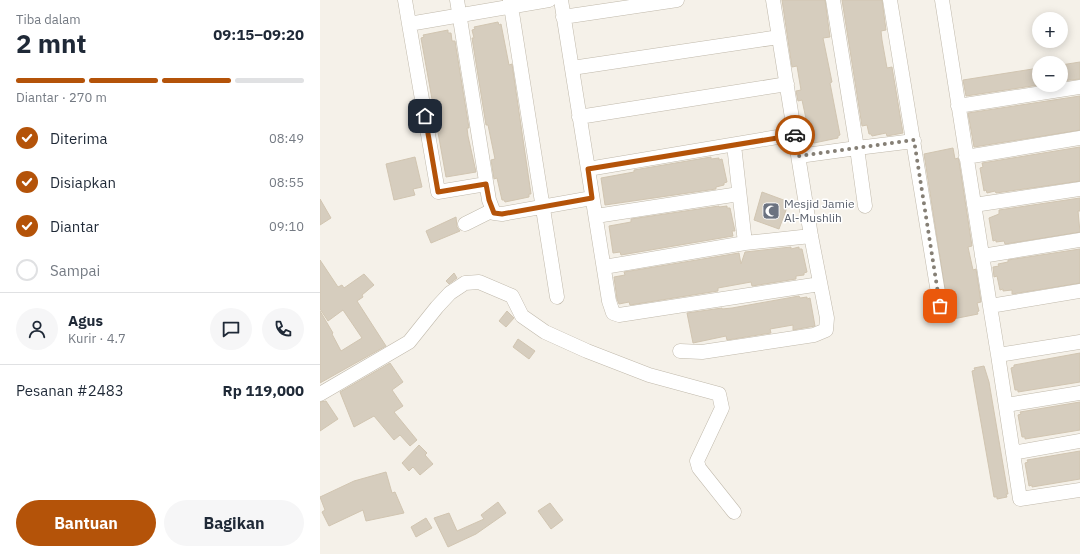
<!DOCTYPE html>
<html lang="id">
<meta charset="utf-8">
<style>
:root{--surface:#fff;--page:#f6f6f7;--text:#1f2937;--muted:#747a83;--line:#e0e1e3;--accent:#b45309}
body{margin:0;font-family:"IBM Plex Sans",sans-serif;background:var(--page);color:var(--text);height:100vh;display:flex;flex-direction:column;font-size:15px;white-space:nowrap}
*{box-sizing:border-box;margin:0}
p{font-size:13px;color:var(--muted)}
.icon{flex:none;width:22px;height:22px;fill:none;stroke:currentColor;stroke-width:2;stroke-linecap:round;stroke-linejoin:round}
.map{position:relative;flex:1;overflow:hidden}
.side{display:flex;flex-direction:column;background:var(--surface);width:320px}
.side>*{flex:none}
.buttons{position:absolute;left:712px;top:12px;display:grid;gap:8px}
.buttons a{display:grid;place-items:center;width:36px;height:36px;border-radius:50%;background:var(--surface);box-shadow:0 2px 10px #0003;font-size:20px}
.pin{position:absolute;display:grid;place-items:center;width:34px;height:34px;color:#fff;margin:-17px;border-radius:8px;box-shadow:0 2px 6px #0006}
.courier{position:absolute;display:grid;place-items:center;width:40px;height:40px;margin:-20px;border:3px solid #b45309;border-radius:50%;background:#fff;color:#222;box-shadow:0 1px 5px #0007}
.headline em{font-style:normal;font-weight:700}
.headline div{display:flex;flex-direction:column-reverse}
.headline{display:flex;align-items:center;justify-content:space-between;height:68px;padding:0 16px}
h1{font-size:26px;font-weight:700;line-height:30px}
.bar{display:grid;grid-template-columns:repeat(4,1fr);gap:6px 4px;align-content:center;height:48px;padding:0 16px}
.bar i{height:5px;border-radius:3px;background:var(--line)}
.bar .current{background:var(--accent)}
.bar p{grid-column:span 4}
.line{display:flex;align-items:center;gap:10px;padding:0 16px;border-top:1px solid var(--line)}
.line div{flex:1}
.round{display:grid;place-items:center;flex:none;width:42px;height:42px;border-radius:21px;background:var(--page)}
ol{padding:0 16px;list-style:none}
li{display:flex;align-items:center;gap:12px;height:44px}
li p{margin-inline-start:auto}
li .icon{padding:4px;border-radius:50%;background:var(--accent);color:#fff;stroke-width:4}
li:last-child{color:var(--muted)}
li i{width:22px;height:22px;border:2px solid var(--line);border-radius:50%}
.cta{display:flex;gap:8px;margin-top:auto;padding:8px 16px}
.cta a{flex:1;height:46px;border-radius:24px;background:var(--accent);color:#fff;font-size:16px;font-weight:700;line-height:46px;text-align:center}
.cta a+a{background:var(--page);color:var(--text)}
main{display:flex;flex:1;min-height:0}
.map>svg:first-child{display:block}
.building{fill:#d6cdbe;stroke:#d1c5b1}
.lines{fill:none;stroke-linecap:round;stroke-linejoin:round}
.street-casing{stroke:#c0b9ab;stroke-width:15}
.street{stroke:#fff;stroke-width:14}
.done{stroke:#857f75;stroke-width:4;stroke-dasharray:0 7.2}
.route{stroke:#b45309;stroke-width:5}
.labels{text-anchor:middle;stroke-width:3;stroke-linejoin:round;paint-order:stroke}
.worship-label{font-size:12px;fill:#5b616d;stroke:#fff;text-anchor:start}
</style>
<main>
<section class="side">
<div class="headline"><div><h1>2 mnt</h1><p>Tiba dalam</p></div><em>09:15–09:20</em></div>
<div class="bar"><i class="current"></i><i class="current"></i><i class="current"></i><i></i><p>Diantar · 270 m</p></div>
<ol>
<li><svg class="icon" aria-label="check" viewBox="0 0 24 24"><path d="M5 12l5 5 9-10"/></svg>Diterima<p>08:49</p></li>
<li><svg class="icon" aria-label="check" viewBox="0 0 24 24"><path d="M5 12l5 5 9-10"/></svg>Disiapkan<p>08:55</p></li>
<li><svg class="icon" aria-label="check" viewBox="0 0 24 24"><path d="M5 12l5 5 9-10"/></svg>Diantar<p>09:10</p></li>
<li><i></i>Sampai</li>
</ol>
<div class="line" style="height:72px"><a class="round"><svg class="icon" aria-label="person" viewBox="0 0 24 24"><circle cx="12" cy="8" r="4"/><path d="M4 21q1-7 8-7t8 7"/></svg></a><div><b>Agus</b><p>Kurir · 4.7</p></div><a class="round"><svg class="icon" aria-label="chat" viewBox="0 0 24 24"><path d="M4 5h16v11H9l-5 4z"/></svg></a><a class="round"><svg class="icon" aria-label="phone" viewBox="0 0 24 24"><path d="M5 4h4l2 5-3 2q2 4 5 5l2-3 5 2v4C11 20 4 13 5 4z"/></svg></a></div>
<div class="line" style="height:52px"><div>Pesanan #2483</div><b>Rp 119,000</b></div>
<div class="cta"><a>Bantuan</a><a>Bagikan</a></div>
</section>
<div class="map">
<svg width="760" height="554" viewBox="0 0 760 554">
<rect width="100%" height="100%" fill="#f5f1e9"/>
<path class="building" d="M462 0H505L510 37 503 38 512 82 510 83 520 135 518 136V138L494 143 493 141 491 142 482 100 478 101 476 91 481 90 477 66 472 67Z
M522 0H562L566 30 561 31 562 40 567 68 572 67 583 133 567 136 566 133 552 136 551 134H549L547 125 542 126Z
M178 22 179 25 181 24 189 65 192 64 211 194H209V197L185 202 184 200H182L177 178 174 179 171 160 175 159 168 125H166L152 38H154L152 30 155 29 154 27Z
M128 30V33H131L132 41H135L149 128H147L148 136 156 172 126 177 101 38 104 37 103 35Z
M760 62V79L741 81V65Z
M719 68V85L646 96 643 80Z
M760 96V130L654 147 648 113Z
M760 147V181L676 193 675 191 667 193 666 190 664 191 660 168 663 167 662 163Z
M633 148 635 159 638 158 639 161 652 246 648 247 653 270 656 269 661 302 657 303 659 311 657 312 658 314 633 319V317L630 318 628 308 604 154Z
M95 157 102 187 93 189 95 195 74 200 66 164Z
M391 157V159L399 158V160L402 159 407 182 404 183V185L396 187V189L285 205 281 178 314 172V170Z
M442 192 469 202 459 229 434 220Z
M760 198V211H758L760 232 685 244 684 241 676 242V240L673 241 669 218 679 214V210Z
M0 199 11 218 0 225Z
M399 206V207L407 206V208H410L415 231H412L413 236 301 255 300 252 293 253 289 226 311 222V219Z
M136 217 137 227 140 231 111 243 106 231Z
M471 247V249L479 247V249H482L487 272 484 273V275L476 276V279L432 286 431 282 398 288V291L310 305 309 302 299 304 297 299 294 277 305 275 304 272 419 253 421 264 425 252Z
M760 249V283L692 294V290L683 291V289L680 290 677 276 674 277 673 267 679 266 678 264 688 262V260Z
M0 260 18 287 22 285 24 288 44 274 54 285 42 295 43 297 37 301 66 346 0 383V311L13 333 12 334 21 351 42 338 23 310 8 321 0 309Z
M134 273 137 278 129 284 126 281Z
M479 296 480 298 487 297V299L490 298 495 326 473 330V325L450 329 451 333 407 340 406 336 373 343 367 313 402 308V309L412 308Z
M187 311 194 318 186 327 179 321Z
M198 339 215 351 209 359 193 347Z
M760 353V382L698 392V390H695L691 368 694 367V365Z
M70 363 83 382 72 390 83 406 74 412 97 440 90 446 80 435 74 440 54 416 34 427 20 392Z
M664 366 669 382 688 494H686L687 497 677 499V497H674L652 371 655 370 654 368Z
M6 401 18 419 0 431V402Z
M760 402V430L705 439V437H702L698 415 701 414 700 412Z
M99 445 107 453 105 455 113 464 100 475 93 467 89 471 82 463Z
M760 451V479L712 487V485L709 486 705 463 708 462 707 460Z
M66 472 72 493 75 492 84 513 46 521 43 510 9 526 2 512 5 510 0 497 34 481Z
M178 502 186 513 156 534 128 547 114 518 129 513 137 531 164 519 161 515Z
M230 503 243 520 231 529 218 511Z
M106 518 112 528 96 537 91 527Z"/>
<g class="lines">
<g class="street-casing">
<path id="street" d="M85 0 89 24
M137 0 169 200 174 213 182 214 272 198
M190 0 237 297
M241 0 289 301 293 313 299 315 500 284
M570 0 620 305
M622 0 670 306 760 291
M243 17 357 0
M252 68 459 37
M638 106 760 87
M259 117 467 84
M414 145 425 243
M479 156 537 148 513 0
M646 157 760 138
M268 169 475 134
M166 184 118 192 89 24 229 0
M654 205 760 189
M545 206 537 148 594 141
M276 216 419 194
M145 224 171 211 174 213
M662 256 760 240
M284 267 425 243 491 236
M670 306 678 355 760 342
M360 351 382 352 494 335 506 330 507 318 491 236 453 0
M678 355 700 499 760 490
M0 394 89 342 117 307 130 293 145 283 159 282 192 296 202 316 225 332 267 351 329 375 399 394 402 408 377 461 379 468 414 512
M686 405 760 393
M693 453 760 441"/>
</g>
<use href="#street" class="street"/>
</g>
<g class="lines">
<path class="done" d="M475 135 479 156 594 140 620 306"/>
<path class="route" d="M105 116 118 192 166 184 169 200 174 213 182 214 272 198 268 169 475 135"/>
</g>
<defs>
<g id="mosque-square" transform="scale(0.9)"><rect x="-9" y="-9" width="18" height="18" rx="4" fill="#6b7280" stroke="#fff"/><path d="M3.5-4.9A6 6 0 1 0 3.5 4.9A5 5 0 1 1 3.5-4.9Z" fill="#fff"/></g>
</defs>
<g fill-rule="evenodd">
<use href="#mosque-square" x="451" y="211"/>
</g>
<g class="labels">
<g class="worship-label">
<text x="464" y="208">Mesjid Jamie<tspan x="464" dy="14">Al-Mushlih</tspan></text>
</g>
</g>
</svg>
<div class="buttons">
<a>+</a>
<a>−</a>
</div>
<div class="pin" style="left:620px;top:306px;background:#ea580c"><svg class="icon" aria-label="bag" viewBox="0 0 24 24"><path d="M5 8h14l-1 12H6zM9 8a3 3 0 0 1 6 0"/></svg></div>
<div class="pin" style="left:105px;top:116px;background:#1f2937"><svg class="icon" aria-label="home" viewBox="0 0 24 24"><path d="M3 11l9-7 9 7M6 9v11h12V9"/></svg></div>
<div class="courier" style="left:475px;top:135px"><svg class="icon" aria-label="car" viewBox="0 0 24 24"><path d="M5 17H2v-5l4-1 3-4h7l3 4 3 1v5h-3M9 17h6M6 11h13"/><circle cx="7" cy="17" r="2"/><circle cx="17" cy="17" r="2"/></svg></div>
</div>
</main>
